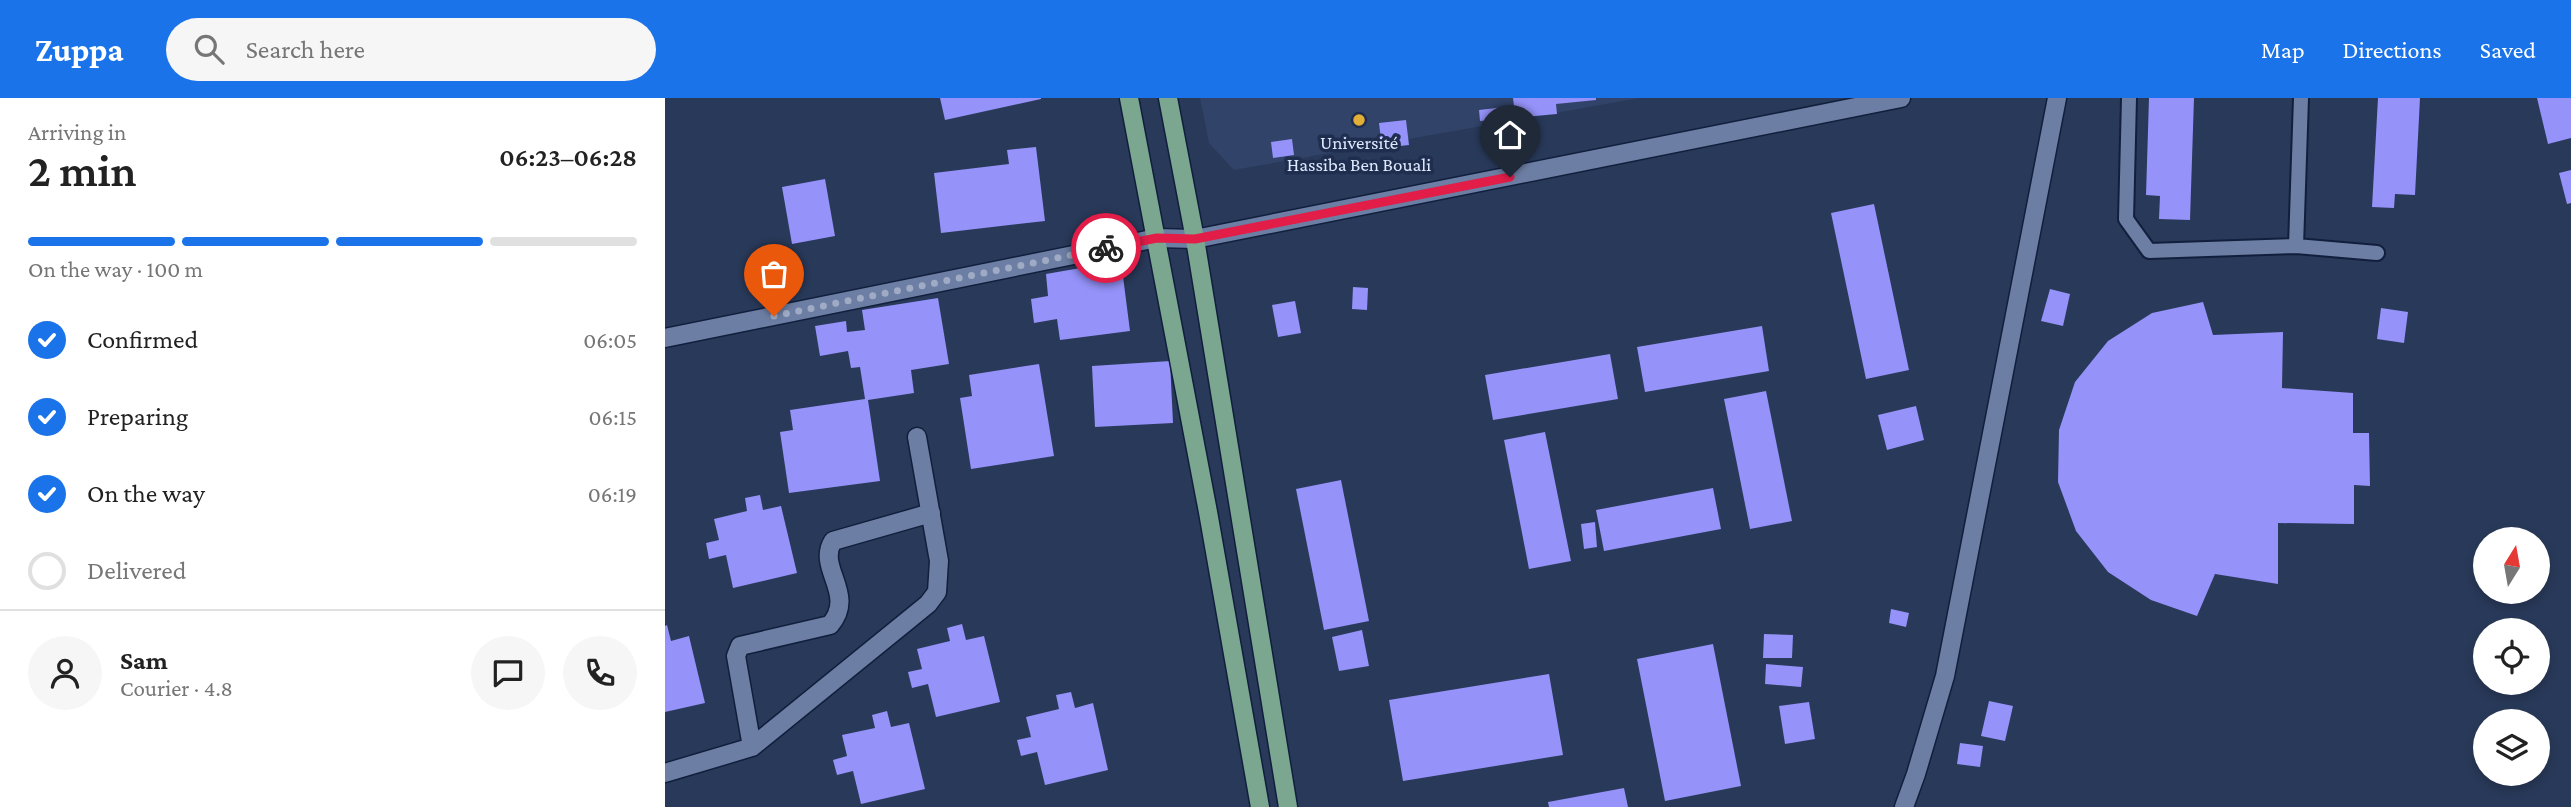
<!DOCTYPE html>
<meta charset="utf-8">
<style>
:root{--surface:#fff;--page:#f6f6f6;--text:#222;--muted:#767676;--line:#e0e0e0;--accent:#1a73e8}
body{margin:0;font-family:"Crimson Pro",serif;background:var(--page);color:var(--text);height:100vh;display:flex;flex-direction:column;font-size:26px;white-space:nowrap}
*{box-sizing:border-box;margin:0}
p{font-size:23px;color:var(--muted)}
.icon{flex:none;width:38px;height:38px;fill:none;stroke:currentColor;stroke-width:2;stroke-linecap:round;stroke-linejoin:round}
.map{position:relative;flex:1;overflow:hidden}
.sheet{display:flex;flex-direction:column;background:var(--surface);width:665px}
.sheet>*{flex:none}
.needle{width:46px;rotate:11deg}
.fabs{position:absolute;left:1808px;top:429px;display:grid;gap:14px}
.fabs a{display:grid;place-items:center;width:77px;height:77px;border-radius:50%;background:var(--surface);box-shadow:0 4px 10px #0003;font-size:35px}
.pin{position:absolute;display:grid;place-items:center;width:60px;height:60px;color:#fff;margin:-72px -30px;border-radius:50% 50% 50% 0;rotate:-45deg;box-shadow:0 0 7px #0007}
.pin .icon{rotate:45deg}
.courier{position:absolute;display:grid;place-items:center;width:70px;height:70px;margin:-35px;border:5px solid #e11d48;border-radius:50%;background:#fff;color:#222;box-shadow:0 2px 9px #0007}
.overview em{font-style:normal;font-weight:600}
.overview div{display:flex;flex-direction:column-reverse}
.overview{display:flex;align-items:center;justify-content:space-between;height:119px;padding:0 28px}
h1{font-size:46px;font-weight:600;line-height:52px}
.bar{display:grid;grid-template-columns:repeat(4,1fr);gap:10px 7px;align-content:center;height:84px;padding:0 28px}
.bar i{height:9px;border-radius:5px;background:var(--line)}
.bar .on{background:var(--accent)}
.bar p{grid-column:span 4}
.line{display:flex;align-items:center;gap:18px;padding:0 28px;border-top:2px solid var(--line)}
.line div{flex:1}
.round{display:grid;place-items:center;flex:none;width:74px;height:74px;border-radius:37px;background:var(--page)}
ol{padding:0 28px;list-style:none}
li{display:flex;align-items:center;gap:21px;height:77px}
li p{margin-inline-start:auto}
li .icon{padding:7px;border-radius:50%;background:var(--accent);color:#fff;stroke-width:4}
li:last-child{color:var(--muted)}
li i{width:38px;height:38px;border:4px solid var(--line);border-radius:50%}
header{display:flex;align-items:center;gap:42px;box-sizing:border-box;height:98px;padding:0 35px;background:var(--accent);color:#fff}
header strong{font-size:33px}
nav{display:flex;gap:38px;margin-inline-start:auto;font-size:24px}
.search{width:490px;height:63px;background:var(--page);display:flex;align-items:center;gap:18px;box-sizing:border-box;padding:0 24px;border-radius:38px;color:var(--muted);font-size:26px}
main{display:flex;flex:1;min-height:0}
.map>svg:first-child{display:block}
.built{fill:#314369}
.building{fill:#9592f9}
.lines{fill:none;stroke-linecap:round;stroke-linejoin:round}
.lane-casing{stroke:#111f3d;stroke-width:18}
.street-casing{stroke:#111f3d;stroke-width:21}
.secondary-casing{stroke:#111f3d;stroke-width:21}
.primary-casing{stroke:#111f3d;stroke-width:21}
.lane{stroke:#6c7ea3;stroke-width:14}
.street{stroke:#6c7ea3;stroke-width:18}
.secondary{stroke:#6c7ea3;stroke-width:18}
.primary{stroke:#7ba690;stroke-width:18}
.done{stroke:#9fabc4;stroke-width:7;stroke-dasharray:0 12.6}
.route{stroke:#e11d48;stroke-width:9}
.poi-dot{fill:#e3ae35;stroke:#1f2e4e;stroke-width:2.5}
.labels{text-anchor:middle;stroke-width:7;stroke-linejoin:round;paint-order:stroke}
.poi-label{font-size:19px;fill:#dfe9fe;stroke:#1f2e4e}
</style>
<header>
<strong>Zuppa</strong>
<div class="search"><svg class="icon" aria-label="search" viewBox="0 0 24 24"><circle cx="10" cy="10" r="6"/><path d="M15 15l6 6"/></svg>Search here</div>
<nav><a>Map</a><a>Directions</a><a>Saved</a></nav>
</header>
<main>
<section class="sheet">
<div class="overview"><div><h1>2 min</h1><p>Arriving in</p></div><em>06:23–06:28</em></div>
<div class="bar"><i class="on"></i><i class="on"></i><i class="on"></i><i></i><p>On the way · 100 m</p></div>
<ol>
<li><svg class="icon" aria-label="check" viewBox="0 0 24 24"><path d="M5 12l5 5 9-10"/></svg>Confirmed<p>06:05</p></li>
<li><svg class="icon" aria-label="check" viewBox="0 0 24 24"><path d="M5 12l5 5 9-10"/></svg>Preparing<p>06:15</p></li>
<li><svg class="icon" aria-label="check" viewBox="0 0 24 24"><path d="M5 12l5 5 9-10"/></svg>On the way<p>06:19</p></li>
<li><i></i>Delivered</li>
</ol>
<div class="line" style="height:126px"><a class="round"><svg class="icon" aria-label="person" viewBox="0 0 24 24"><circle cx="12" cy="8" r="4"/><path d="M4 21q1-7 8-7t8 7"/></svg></a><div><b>Sam</b><p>Courier · 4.8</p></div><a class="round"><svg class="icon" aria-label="chat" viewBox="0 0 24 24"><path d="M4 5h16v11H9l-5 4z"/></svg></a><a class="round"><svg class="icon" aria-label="phone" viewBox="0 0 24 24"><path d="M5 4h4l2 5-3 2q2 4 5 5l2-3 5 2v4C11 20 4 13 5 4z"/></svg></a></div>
</section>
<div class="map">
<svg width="1906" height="709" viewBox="0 0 1906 709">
<rect width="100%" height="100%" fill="#293959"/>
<path class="built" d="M535 0H975L569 72 544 45Z"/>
<path class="building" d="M275 0H376V1L280 22Z
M848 0H931V2L891 6 892 16 815 23 814 12 849 8Z
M1484 0H1529L1525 122 1494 121 1495 98 1481 97Z
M1713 0H1755L1750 97 1730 96 1729 110 1707 109Z
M1872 0H1906V40L1883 46Z
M741 22 744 47 717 50 714 25Z
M627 41 629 57 608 60 606 44Z
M371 49 380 123 276 135 269 75 344 66 342 52Z
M1906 72V105L1902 106 1894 75Z
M160 81 170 138 127 146 117 89Z
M1209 106 1244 272 1201 281 1166 115Z
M456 163 465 233 395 242 392 221 369 225 366 201 383 198 381 176Z
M688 189 703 190 702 212 687 211Z
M1385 191 1405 196 1398 228 1376 223Z
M273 200 284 266 246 272 249 295 203 302 215 383 124 395 115 334 128 332 125 312 200 301 195 269 186 270 183 253 155 258 150 228 181 223 182 234 200 232 197 212Z
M630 203 636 235 613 239 607 207Z
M1538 204 1548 237 1618 234 1617 290 1688 295V335H1704L1705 388 1689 387V426L1613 425V486L1550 476 1532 518 1486 502 1443 474 1411 433 1393 384 1394 332 1410 284 1443 243 1487 215Z
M1716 210 1743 214 1739 245 1712 241Z
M1097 228 1104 273 980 294 972 249Z
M945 256 953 301 828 322 820 277Z
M505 263 508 325 430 329 427 268Z
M374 266 389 358 306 371 295 300 307 298 304 277Z
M1101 293 1127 423 1085 431 1059 301Z
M1251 308 1259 342 1222 352 1213 317Z
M880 334 906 463 864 471 839 342Z
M676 382 704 523 659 532 631 391Z
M1048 390 1056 431 939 453 931 412Z
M95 397 98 412 116 408 132 475 68 490 61 457 44 461 41 445 54 442 49 421 82 413 80 400Z
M930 424 932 449 919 451 916 426Z
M1226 511 1244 515 1241 529 1224 525Z
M297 526 301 542 319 538 335 604 271 619 263 586 247 590 243 574 257 571 252 551 285 543 282 530Z
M2 527 6 543 24 538 40 605 0 614V528Z
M697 532 704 568 674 573 667 539Z
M1099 536 1128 537 1127 560H1098Z
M1048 546 1076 688 1000 703 972 561Z
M1101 566 1138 569 1136 589 1100 586Z
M884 576 898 657 738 683 724 602Z
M406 594 410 610 428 605 443 672 380 687 372 654 356 658 352 642 366 639 361 619 394 611 391 597Z
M1324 603 1348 608 1340 643 1316 638Z
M1144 604 1150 641 1120 646 1114 608Z
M222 613 226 629 244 625 260 691 196 706 188 673 172 677 168 662 182 658 177 637 210 630 207 617Z
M1295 645 1318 648 1315 669 1292 666Z
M959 690 963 709H884L883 704Z"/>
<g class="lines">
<g class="lane-casing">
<path id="lane" d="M1464 0 1461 121 1484 153 1631 148 1712 155
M1631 148 1636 0"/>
</g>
<g class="street-casing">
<path id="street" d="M0 240 492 140 530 141 1236 0
M87 649 71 558 75 548 165 527C192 496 151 470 168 443L266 415
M0 675 87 649 263 506 272 494 274 463 252 339"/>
</g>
<g class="secondary-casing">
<path id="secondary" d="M1239 709 1251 676 1280 578 1392 0"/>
</g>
<g class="primary-casing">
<path id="primary" d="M464 0 543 414 595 709
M503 0 530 141 623 709"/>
</g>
<use href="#lane" class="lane"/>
<use href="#street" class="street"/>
<use href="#secondary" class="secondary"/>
<use href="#primary" class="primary"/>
</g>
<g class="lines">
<path class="done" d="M109 218 441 150"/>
<path class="route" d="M441 150 492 140 530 141 845 79"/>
</g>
<circle class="poi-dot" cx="694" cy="22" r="7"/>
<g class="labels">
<g class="poi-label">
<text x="694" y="51">Université<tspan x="694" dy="22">Hassiba Ben Bouali</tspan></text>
</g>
</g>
</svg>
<div class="fabs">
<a><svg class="needle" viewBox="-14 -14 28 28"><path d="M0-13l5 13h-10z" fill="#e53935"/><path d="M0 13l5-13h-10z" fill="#767676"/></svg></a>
<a><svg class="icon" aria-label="locate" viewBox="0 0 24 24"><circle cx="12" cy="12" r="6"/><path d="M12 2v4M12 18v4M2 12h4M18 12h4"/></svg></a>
<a><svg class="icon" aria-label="layers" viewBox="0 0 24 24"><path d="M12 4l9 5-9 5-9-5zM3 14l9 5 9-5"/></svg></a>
</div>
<div class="pin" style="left:109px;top:218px;background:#ea580c"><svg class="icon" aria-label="bag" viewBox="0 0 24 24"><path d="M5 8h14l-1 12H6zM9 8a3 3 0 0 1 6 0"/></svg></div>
<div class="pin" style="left:845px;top:79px;background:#1f2937"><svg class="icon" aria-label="home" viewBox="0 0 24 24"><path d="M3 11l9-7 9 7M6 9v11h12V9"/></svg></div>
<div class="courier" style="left:441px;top:150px"><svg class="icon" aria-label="bike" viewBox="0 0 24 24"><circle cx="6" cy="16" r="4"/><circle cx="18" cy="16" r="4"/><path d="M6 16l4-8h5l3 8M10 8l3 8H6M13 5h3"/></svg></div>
</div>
</main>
